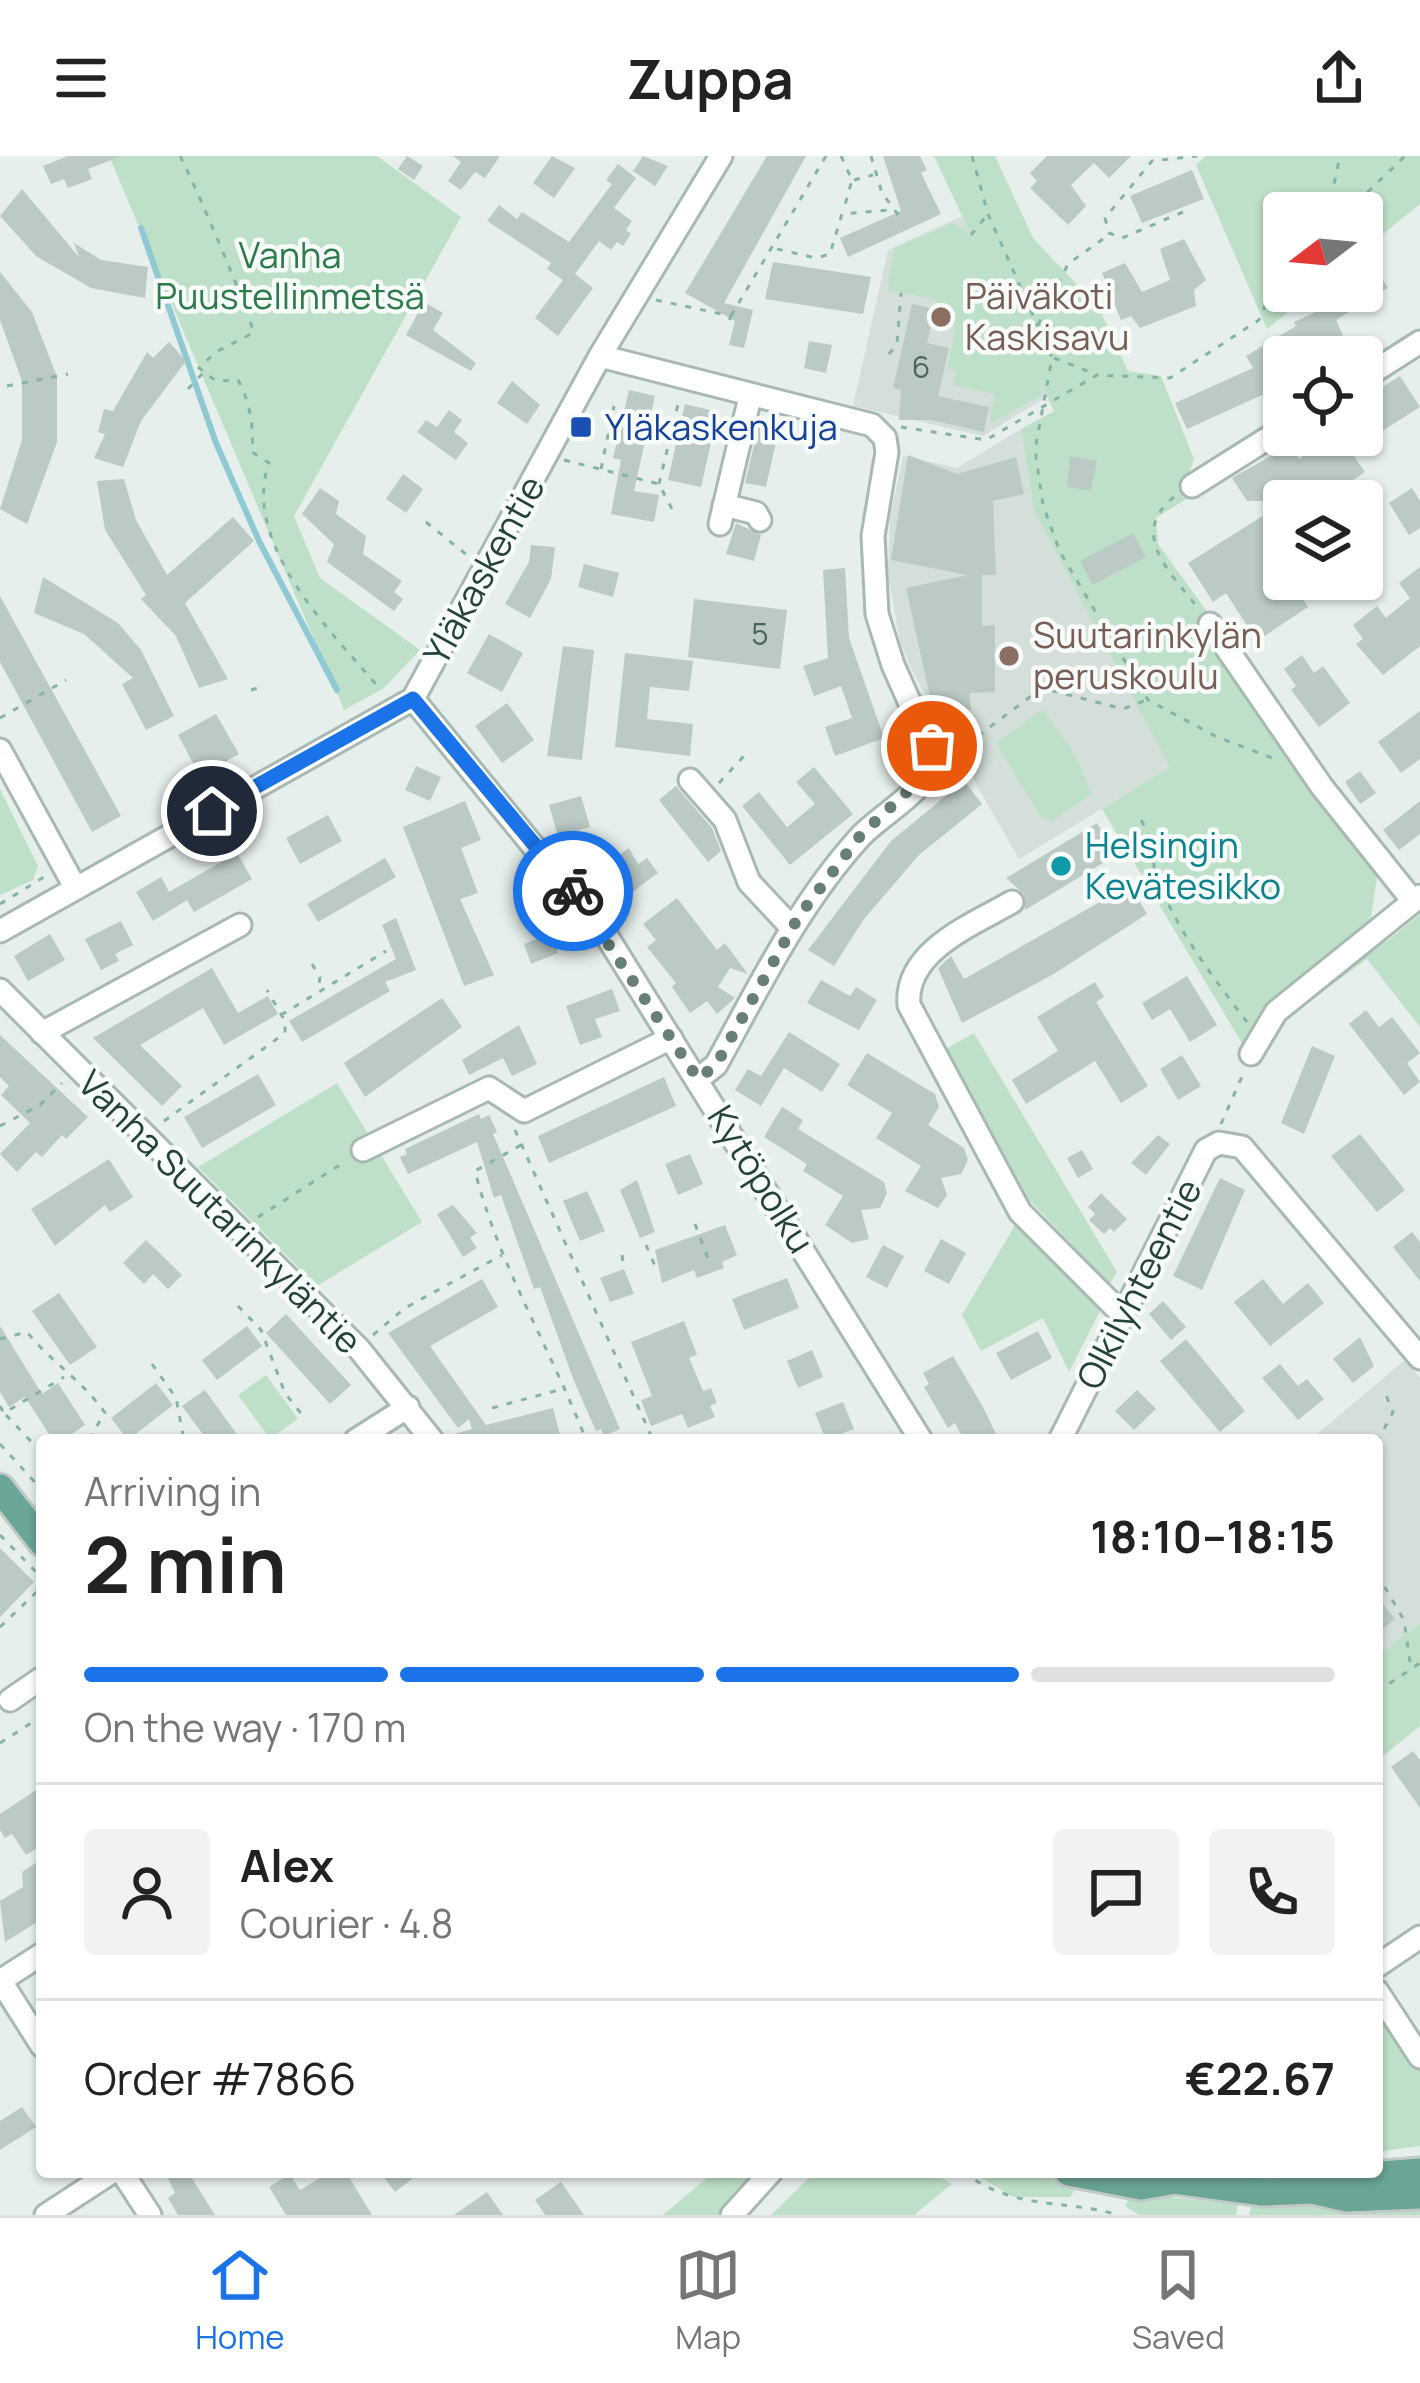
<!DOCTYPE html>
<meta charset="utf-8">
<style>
:root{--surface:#fff;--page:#f2f2f2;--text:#222;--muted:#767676;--line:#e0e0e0;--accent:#1a73e8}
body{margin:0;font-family:Manrope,sans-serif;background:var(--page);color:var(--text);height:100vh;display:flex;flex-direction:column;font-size:45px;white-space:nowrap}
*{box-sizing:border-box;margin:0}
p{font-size:39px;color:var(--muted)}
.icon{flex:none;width:66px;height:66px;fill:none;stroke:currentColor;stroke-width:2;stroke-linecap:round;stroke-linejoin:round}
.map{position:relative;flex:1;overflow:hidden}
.side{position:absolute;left:36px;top:1278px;width:1347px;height:744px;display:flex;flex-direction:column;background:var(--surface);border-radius:12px;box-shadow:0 3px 9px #0004}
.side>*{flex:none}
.needle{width:78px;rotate:254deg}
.buttons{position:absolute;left:1263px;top:36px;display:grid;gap:24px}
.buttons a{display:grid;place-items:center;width:120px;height:120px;border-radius:12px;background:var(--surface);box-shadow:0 3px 9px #0004;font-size:60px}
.pin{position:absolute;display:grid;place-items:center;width:102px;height:102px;color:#fff;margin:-51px;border:6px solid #fff;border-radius:50%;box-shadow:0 3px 12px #0007}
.courier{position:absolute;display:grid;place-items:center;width:120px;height:120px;margin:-60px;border:9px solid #1a73e8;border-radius:50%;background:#fff;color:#222;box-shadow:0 3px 15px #0007}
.head em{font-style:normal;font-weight:700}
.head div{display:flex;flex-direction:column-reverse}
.head{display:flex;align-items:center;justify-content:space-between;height:204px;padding:0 48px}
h1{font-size:78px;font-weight:700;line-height:90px}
.bar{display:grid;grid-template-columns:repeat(4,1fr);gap:18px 12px;align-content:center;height:144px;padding:0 48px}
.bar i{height:15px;border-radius:9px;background:var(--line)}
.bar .selected{background:var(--accent)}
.bar p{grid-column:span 4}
.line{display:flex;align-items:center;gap:30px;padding:0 48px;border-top:3px solid var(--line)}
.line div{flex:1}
.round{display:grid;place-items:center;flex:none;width:126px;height:126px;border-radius:12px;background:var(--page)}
header{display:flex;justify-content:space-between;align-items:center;height:156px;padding:0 48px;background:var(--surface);font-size:54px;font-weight:700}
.tab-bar{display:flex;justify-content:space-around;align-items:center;height:168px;border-top:3px solid var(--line);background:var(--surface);font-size:33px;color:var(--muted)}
.tab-bar a{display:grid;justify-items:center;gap:6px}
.tab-bar .selected{color:var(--accent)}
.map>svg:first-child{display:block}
.built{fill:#d4dfda}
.green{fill:#bfe0c8}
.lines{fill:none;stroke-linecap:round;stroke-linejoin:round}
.stream{stroke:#8ec9d4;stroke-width:6}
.building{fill:#bbcac4}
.minor-casing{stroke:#a8b8b2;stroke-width:27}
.major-casing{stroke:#c2cac8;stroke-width:33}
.path{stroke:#86b3a5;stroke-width:3;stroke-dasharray:6 9;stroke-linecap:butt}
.minor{stroke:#fff;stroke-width:21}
.major{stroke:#6aa596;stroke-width:27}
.done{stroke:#687f78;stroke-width:12;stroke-dasharray:0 21.6}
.route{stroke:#1a73e8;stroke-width:15}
.education-dot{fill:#8d6e63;stroke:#f7fbf9;stroke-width:4.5}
.transit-dot{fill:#1a4fb4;stroke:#f7fbf9;stroke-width:4.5}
.culture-dot{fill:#0f9aa8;stroke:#f7fbf9;stroke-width:4.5}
.labels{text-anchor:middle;stroke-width:9;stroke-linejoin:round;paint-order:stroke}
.number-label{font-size:30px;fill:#4a645c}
.park-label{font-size:36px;fill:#2d7a4b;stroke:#f7fbf9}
.education-label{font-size:36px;fill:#785e54;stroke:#f7fbf9;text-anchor:start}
.transit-label{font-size:36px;fill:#164399;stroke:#f7fbf9;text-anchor:start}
.street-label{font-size:36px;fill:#24423a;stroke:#f7fbf9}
.culture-label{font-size:36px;fill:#0d838f;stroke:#f7fbf9;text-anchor:start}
</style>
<header><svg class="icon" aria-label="menu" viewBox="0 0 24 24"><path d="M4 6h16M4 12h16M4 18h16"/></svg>Zuppa<svg class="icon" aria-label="share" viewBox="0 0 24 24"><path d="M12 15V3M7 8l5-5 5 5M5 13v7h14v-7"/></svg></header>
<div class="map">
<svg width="1420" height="2059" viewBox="0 0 1420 2059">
<rect width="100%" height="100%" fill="#e6efeb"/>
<path class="built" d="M962 60 1048 240 983 280 853 250 888 94Z
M1021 273 1034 355 1171 611 1019 703 912 515 900 485 888 419 890 362 903 300 957 312Z
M1405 1204 1420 1222V1467L1377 1500V1284H1310Z"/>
<path class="green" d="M109 0H377L461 61 294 360 320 422 420 494 384 532 344 554Z
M934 0H995L1033 82 1099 152 1128 215 1161 220 1194 303 1186 326 1194 338 1156 362 1158 388 1227 483 1213 496 1378 715 1370 768 1386 786 1420 758V871L1367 803 1292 858 1281 844 1258 861 1243 889 1102 653 1170 611 1034 355 1021 273 1054 255 1042 230 1041 239 989 268 995 238 953 229 957 215 947 213 956 170 933 164 937 144 887 134 895 92 953 67 970 77Z
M1206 0H1420V48L1362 95V57H1284V135H1314L1267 173 1196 9Z
M1043 553 1077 602 1091 638 1051 666 1041 661 996 587Z
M0 633 38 710 33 724 0 739Z
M974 877 1117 1116 1110 1128 1026 1041 946 893Z
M337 927 422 1066 317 1130 198 1011Z
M1018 1064 1103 1149 1069 1216 1043 1162 981 1195 962 1159Z
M266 1219 298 1263 270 1283 238 1239Z
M1420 1467V1570L1377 1605V1500Z
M1392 1838 1420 1882V1990L1377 1996V1849Z
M714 2016H755L718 2059H663Z
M815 2016H931L952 2028 914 2059H771Z
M972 2016H1034L1077 2031 1070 2041H1013Z
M1157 2040 1238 2048 1236 2059H1139L1125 2050 1130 2041Z
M1420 2049V2059H1249L1251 2051Z"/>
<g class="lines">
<path class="stream" d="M141 72 216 287 259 385 337 534"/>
</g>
<path class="building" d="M68 0H119V1L88 13 92 23 68 32 64 23 51 28 43 10Z
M407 0 423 10 414 24 398 13Z
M453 0H500L485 22 475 16 461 34 448 25 461 6Z
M552 0 575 12 554 42 533 27Z
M643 0 668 10 655 30 633 15Z
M767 0H806L724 147 753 154 744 192 729 189 735 165 685 137Z
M883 0H920L927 14 921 17 941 58 848 101 840 82 901 55Z
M1047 0H1131L1109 22 1094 7 1071 29 1086 50 1068 69 1030 32 1037 25 1030 17Z
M618 8 636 22 614 52 632 65 626 74 631 78 623 90 617 86 611 94 599 85 575 118 593 132 558 180 535 162 563 124 547 113 551 107 487 65 499 49 517 63 522 56 569 86 612 28 606 24Z
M1192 14 1204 43 1142 67 1130 40Z
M22 33 79 101 74 87 101 104 148 111 145 142 91 132 36 100 0 60Z
M1184 83 1206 124 1194 134 1196 150 1140 172 1131 160 1121 164 1102 117 1125 107 1142 136 1170 124 1160 93Z
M773 106 871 121 863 158 765 143Z
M1375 112 1388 132 1336 164 1347 188 1327 201H1284V229L1187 273 1175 247 1253 212 1246 200 1296 170 1294 166 1362 135V120Z
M0 116 32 156 57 221V286L27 368 0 353 22 284V225L0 164Z
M424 146 443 157 433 174 476 207 471 215 406 179Z
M912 148 935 153 927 187 949 192 938 240 989 251 984 276 931 264H899L901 234 893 232Z
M809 185 832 189 826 217 804 212Z
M169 186 186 205 141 265 123 311 94 302 105 278 98 276 104 253 113 255 147 196 153 202Z
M1400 220 1420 251 1379 277 1373 268 1362 274V244Z
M512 225 540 249 527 268 497 247Z
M629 234 655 240 634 335 659 339 654 366 611 358 621 304 613 302Z
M685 248 718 256 701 331 668 324Z
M449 254 462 264 454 276 468 287 456 304 417 276 426 264 437 271Z
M760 264 780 268 766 331 745 327Z
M1332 279H1339L1365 316 1322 345H1247L1232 322 1290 289 1299 303Z
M908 299 957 318 1016 301 1024 338 993 345 996 419H982V470L995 469V536L970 537 971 554 934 559 906 432 968 419 891 404Z
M1070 300 1097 305 1091 335 1067 331Z
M403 318 423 333 406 357 386 343Z
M124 323 136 364 167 419 233 361 254 385 185 447 228 523 199 532 176 480 141 443 146 439 105 374 97 325Z
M320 332 339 345 336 358 366 380 363 398 402 425 394 436 403 443 394 455 327 406 334 388 302 358Z
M1412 332 1420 345V372L1409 379 1389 347Z
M1269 356 1284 381V398L1276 403 1284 423H1290L1308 451 1257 485 1226 437 1213 446 1188 407Z
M736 367 761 379 754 405 726 398Z
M1133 377 1146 401 1093 429 1080 405Z
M531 389 555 391 551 423 530 462 505 448 529 406Z
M584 408 619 417 613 441 578 431Z
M1420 411V490L1383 519 1356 488 1363 483 1353 469 1377 450 1386 462 1410 442 1399 427Z
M845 412 849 482 884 582 835 600 825 571 852 562 841 530 814 540 803 510 828 502 823 414Z
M43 421 118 467 141 494 174 560 146 574 122 528 133 522 84 478 34 457Z
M0 440 121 660 92 676 0 506Z
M694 443 787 454 780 513 688 501Z
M489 478 523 497 502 536 467 517Z
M563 490 594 494 582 604 547 600Z
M625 497 693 505 689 535 650 531 647 563 693 568 690 600 615 591Z
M1302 499 1314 517 1323 510 1350 547 1319 571 1291 534 1296 530 1284 513Z
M507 547 534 584 502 607 475 570Z
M1420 555V603L1401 617 1378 586Z
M216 558 239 598 200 620 178 579Z
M416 610 441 621 430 645 405 634Z
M814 611 853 658 790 709 742 650 759 636 787 671 815 648 796 626Z
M1360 615 1376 637 1360 648 1345 626Z
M964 625 982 648 919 699 864 763 834 810 808 794 891 685Z
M676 630 712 672 721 695 708 706 659 644Z
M581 640 590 671 558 680 549 649Z
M465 645 481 684 461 692 478 737 460 743 494 819 464 830 403 671Z
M1420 645V678L1399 694 1383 674Z
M328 659 342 685 300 708 286 682Z
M1097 667 1116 699 1025 754 1024 738 1006 722Z
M629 692 638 708 647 702 658 717 620 745 597 714Z
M237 697 252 723 194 756 187 744 153 765 136 736 161 721 169 736Z
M385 702 396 721 318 766 307 748Z
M1130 729 1147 758 1052 819 962 867 938 812 951 800 964 823Z
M677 742 717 794 725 787 748 818 730 812 718 831 735 842 717 858 707 845 690 857 672 831 676 827 647 791 656 784 643 768Z
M396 762 416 814 385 826 390 835 302 886 289 865 396 803 382 769Z
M121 765 133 789 115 798 119 805 101 814 85 783Z
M50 778 65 804 28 825 14 800Z
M551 778 558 797 531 808 524 788Z
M212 812 238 857 268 840 278 858 224 889 203 852 140 889 182 930 162 950 93 882Z
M1187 820 1217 869 1190 886 1170 853 1152 864 1142 847Z
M821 824 850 840 856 831 877 844 859 874 807 847Z
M1095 826 1104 841 1096 846 1148 930 1121 947 1095 905 1026 948 1012 924 1058 895 1037 861Z
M612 833 620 855 595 863 602 881 580 889 566 850Z
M442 842 462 871 365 941 344 907Z
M1366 854 1379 871 1392 861 1420 897 1407 907 1420 926 1404 939 1349 868Z
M519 869 537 908 512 920 503 902 469 919 462 904Z
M789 876 840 908 822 936 784 912 761 950 735 934 748 913 761 920Z
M0 879 88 961 66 983 62 979 42 1001 36 996 17 1016 0 998 30 967 1 939 9 930 0 921Z
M1312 890 1335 900 1304 978 1281 967Z
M867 897 935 938 939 951 928 969 964 992 968 1004 961 1018 941 1022 947 1039 938 1052 905 1035 921 1010 876 982 892 957 847 929Z
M1182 899 1201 930 1178 944 1160 913Z
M258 918 276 949 202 992 184 961Z
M664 921 676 950 549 1007 538 980Z
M782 951 803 964 798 973 884 1026 887 1037 880 1052 861 1054 869 1083 852 1087 825 1069 843 1040 803 1015 807 1008 764 981Z
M479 958 481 963 489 959 497 976 493 978 620 1273 604 1280 601 1273 596 1275 574 1225 540 1131 534 1133 501 1039 494 1042 477 986 408 1018 400 1001 407 998 405 993Z
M1360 978 1405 1034 1377 1056 1331 1000Z
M1158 979 1170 988 1146 1019 1131 1007Z
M1082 994 1093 1013 1078 1022 1067 1002Z
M690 998 703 1028 678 1039 665 1008Z
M109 1003 133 1041 110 1056 105 1049 55 1090 31 1053Z
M1220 1022 1245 1034 1202 1134 1173 1120Z
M637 1024 655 1076 640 1082 620 1034Z
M587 1035 605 1075 580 1085 563 1045Z
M1101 1037 1127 1063 1114 1076 1110 1072 1104 1078 1089 1064 1095 1058 1088 1051Z
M453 1049 477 1077 470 1082 477 1092 463 1101 437 1058Z
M725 1069 737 1099 722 1106 724 1112 697 1122 694 1114 662 1127 655 1094Z
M1412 1076 1420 1086V1125L1393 1091Z
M941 1083 966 1097 949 1128 924 1115Z
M146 1084 182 1119 168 1133 153 1118 144 1128 123 1107Z
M883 1089 904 1100 887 1132 866 1121Z
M624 1113 634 1138 610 1146 600 1122Z
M787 1122 799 1152 744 1174 732 1143Z
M482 1123 498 1151 430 1190 486 1269 553 1252 560 1279 450 1284V1279L472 1273 469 1263 458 1272 388 1177Z
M1263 1123 1283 1148 1308 1127 1324 1147 1270 1190 1234 1146Z
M59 1137 97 1191 70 1209 32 1155Z
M1163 1145 1186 1171 1171 1184 1149 1158Z
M286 1158 351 1229 330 1248 266 1177Z
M684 1165 697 1199 689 1202 703 1235 711 1232 717 1247 710 1250 715 1261 688 1272 682 1258 651 1270 641 1244 652 1240 631 1186Z
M0 1170 42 1238 58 1227 85 1269 63 1284H53L25 1241 9 1251 0 1236Z
M247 1170 262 1190 217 1224 202 1204Z
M1038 1175 1052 1202 1011 1224 996 1197Z
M1360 1181 1374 1210 1353 1227 1333 1203Z
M1186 1183 1245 1255 1220 1276 1160 1205Z
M812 1194 823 1221 798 1232 787 1205Z
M953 1200 983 1251 999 1284H964L955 1267 948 1272 924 1231 929 1228 923 1217Z
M1280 1208 1298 1230 1307 1223 1324 1243 1298 1264 1262 1222Z
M156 1227 173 1249 128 1284 111 1262Z
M205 1234 241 1284H207L182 1250Z
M1137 1234 1156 1253 1134 1274 1115 1255Z
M843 1246 854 1273 826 1284 815 1257Z
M0 1392 34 1426 0 1461Z
M1377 1441 1395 1463 1377 1478Z
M1413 1595 1420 1604V1652L1391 1611Z
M42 1630V1689L26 1699 12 1678 5 1682 0 1674V1658Z
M42 1703V1763L5 1786 0 1745 23 1731 22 1716Z
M22 1951 36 1971 0 1994V1965Z
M165 2016H188L215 2059H178L168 2042 175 2037Z
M330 2016H346L372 2059H286L269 2031 290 2018 300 2034Z
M380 2016H421L395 2036Z
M561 2026 584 2059H545L535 2044Z
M487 2036 503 2059H454Z"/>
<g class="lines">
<g class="minor-casing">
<path id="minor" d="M600 200 872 269 885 282 887 296 873 380 877 458 893 509 934 601C932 632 880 659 860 681 799 748 759 831 716 909L698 923
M1362 223 1420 186
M1192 330 1284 272
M724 349 756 357 760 364
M720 368 750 241
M1210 468 1322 631 1413 745
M413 543 606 779 921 1284
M0 594 75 731
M690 624 725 664 749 726 792 772
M1012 746C974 768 904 795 909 849L1020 1056 1122 1158
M0 775 413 543 600 200 721 0
M0 834 359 1193 432 1284
M42 877 240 769
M1251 898 1276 856 1420 740
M363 994 489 932 524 955 671 882
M356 1284 408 1251
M1060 1284 1206 994 1219 987 1242 991 1420 1202
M10 1544 42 1522
M1377 1810 1420 1781
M0 1824 42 1890
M0 1825 42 1798
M1377 1835 1420 1901
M122 2016 150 2059
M46 2059 112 2016
M732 2059 771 2016"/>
</g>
<g class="major-casing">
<path id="major" d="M0 1332 42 1386
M1069 2016 1141 2030 1175 2024
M1156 2016 1175 2024 1263 2036 1312 2034 1347 2042 1420 2039
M1312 2034 1346 2022 1420 2016"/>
</g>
<path class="path" d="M180 0C191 20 254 165 253 177L216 196 199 212 216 225 238 224C250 245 254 272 252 296L269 307C240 387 333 478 381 534
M841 0 852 24 843 56
M871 0 882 37 902 64
M972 0 988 58 1052 202 1035 294 1043 349 1060 396 1148 544 1217 581 1275 603
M854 24 873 19
M1183 56 1122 82 1109 77 1105 62 1152 5 1197 0
M1328 57 1340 0
M1346 57 1405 0
M971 79 988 58
M777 93 816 102 830 98 842 58 891 54
M656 144 731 160 727 171
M731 160 826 0
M1038 169 1068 108 1107 80
M889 198 897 188 901 137
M1054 202 1095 218
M7 230 68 218
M188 233 203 217
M901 271 986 284 1097 219 1170 222 1259 164 1284 106
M564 304 659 328 672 353
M601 313 614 250
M659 328 679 244
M1174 341C1128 378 1170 416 1198 452
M426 366 467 399
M251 534 265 530
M0 562 66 524
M978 580 1042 532 1123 553 1146 544
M719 627 744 600
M1141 664C1153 683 1150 698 1156 718 1173 770 1215 824 1247 866
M0 748 44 721
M312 808 320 821 318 834
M281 859 386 795
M164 965 285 877V865L267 834
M1221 968 1244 916
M0 970 40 949 62 927
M515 974 653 1284
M521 989 475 1015C499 1110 551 1193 586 1284
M258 1061 346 1005
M695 1068 711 1110
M646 1089 655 1110
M622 1099 624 1113
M238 1150 261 1174 285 1237 303 1260
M373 1179 405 1152 502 1099
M0 1183 27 1176C52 1207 83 1225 105 1257L88 1284
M152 1208 176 1242 184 1284
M0 1250 4 1257 64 1221
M492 1252 566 1232
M6 1259 42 1297
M1377 1286 1393 1256 1386 1239
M0 1288 42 1334
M0 1379 42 1422
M1377 1418 1404 1464 1411 1513
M0 1471 42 1431
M1377 1536 1420 1507
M0 1587 42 1560
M963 2016C1016 2055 1058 2042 1119 2059"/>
<use href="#minor" class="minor"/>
<use href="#major" class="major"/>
</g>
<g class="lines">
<path class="done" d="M573 735 698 923 716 909 799 760 860 680 933 611 932 590"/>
<path class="route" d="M212 655 413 543 573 735"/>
</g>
<g class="education-dot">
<circle cx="941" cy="161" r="12"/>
<circle cx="1009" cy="500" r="12"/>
</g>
<rect class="transit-dot" x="569" y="259" width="24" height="24" rx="6"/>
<circle class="culture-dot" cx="1061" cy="710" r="12"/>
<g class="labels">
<g class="number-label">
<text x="921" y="222">6</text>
<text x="760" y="489">5</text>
</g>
<g class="park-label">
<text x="290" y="112">Vanha<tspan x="290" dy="41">Puustellinmetsä</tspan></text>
</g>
<g class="education-label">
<text x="965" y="153">Päiväkoti<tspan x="965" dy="41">Kaskisavu</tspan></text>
<text x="1033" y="492">Suutarinkylän<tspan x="1033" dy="41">peruskoulu</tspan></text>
</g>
<g class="transit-label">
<text x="605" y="284">Yläkaskenkuja</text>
</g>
<g class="street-label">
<text transform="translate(484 414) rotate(-61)" y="13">Yläkaskentie</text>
<text transform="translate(761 1023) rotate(58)" y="13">Kytöpolku</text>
<text transform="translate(220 1056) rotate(45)" y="13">Vanha Suutarinkyläntie</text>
<text transform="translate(1139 1128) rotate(-63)" y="13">Olkilyhteentie</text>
</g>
<g class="culture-label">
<text x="1085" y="702">Helsingin<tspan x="1085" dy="41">Kevätesikko</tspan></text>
</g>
</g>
</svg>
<div class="buttons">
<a><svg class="needle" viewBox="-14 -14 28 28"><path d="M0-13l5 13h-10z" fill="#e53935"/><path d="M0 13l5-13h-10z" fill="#767676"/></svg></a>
<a><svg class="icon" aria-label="locate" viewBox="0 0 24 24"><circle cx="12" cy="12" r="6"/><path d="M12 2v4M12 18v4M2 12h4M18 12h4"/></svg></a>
<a><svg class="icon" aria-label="layers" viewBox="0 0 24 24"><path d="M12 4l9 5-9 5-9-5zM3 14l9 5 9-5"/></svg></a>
</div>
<div class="pin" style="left:932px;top:590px;background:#ea580c"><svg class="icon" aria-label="bag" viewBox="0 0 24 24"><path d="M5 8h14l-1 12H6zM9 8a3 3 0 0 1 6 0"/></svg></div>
<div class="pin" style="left:212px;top:655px;background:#1f2937"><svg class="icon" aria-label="home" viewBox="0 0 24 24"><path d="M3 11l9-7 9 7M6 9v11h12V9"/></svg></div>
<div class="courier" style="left:573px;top:735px"><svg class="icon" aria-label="bike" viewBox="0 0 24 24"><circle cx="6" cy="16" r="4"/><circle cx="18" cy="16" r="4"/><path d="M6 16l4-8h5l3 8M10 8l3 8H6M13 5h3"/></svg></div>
<section class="side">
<div class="head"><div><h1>2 min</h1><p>Arriving in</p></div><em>18:10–18:15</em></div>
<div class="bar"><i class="selected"></i><i class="selected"></i><i class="selected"></i><i></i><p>On the way · 170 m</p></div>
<div class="line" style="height:216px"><a class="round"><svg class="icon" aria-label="person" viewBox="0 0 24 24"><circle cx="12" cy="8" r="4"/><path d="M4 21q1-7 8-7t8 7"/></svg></a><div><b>Alex</b><p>Courier · 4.8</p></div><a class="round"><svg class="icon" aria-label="chat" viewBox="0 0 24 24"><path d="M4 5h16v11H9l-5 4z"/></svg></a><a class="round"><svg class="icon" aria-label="phone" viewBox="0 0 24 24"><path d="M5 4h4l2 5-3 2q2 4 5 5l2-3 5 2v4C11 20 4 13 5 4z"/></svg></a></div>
<div class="line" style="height:156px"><div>Order #7866</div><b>€22.67</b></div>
</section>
</div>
<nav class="tab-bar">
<a class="selected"><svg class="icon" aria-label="home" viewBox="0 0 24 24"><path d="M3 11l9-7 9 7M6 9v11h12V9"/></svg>Home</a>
<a><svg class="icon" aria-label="map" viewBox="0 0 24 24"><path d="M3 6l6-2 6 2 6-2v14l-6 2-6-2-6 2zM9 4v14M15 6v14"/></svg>Map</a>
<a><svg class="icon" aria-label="saved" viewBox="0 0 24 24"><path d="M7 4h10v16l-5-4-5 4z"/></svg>Saved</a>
</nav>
